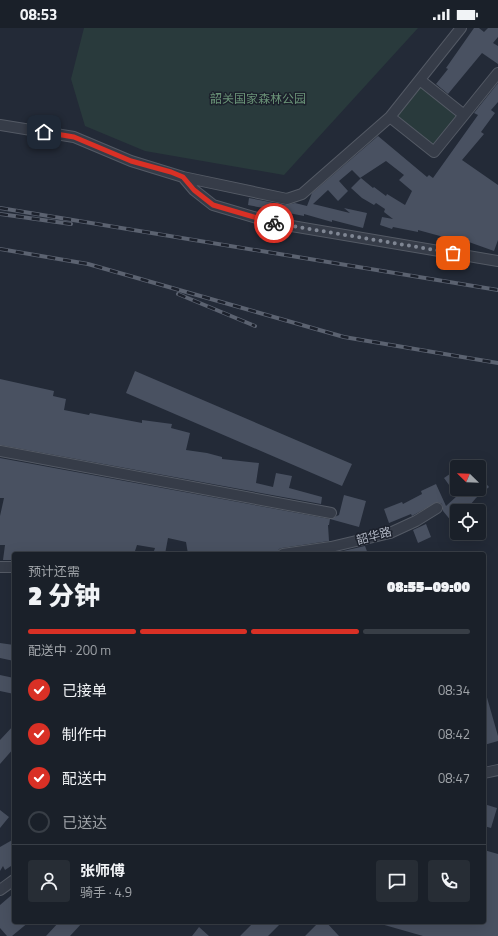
<!DOCTYPE html>
<html lang="zh">
<meta charset="utf-8">
<style>
:root{--surface:#1a2029;--page:#272d35;--text:#f1f3f6;--muted:#9fa3a8;--line:#383e46;--accent:#d93025}
body{margin:0;font-family:"Titillium Web","Noto Sans SC",sans-serif;background:var(--page);color:var(--text);height:100vh;display:flex;flex-direction:column;font-size:15px;white-space:nowrap}
*{box-sizing:border-box;margin:0}
p{font-size:13px;color:var(--muted)}
.icon{flex:none;width:22px;height:22px;fill:none;stroke:currentColor;stroke-width:2;stroke-linecap:round;stroke-linejoin:round}
.map{position:relative;flex:1;overflow:hidden}
.details{position:absolute;left:12px;top:524px;width:474px;height:372px;display:flex;flex-direction:column;background:var(--surface);border-radius:4px;box-shadow:0 4px 16px #0002,0 0 0 1px var(--line)}
.details>*{flex:none}
.needle{width:26px;rotate:293deg}
.fabs{position:absolute;left:450px;top:432px;display:grid;gap:8px}
.fabs a{display:grid;place-items:center;width:36px;height:36px;border-radius:4px;background:var(--surface);box-shadow:0 4px 16px #0002,0 0 0 1px var(--line);font-size:20px}
.pin{position:absolute;display:grid;place-items:center;width:34px;height:34px;color:#fff;margin:-17px;border-radius:8px;box-shadow:0 2px 6px #0006}
.courier{position:absolute;display:grid;place-items:center;width:40px;height:40px;margin:-20px;border:3px solid #d93025;border-radius:50%;background:#fff;color:#222;box-shadow:0 1px 5px #0007}
.headline em{font-style:normal;font-weight:800}
.headline div{display:flex;flex-direction:column-reverse}
.headline{display:flex;align-items:center;justify-content:space-between;height:68px;padding:0 16px}
h1{font-size:26px;font-weight:800;line-height:30px}
.bar{display:grid;grid-template-columns:repeat(4,1fr);gap:6px 4px;align-content:center;height:48px;padding:0 16px}
.bar i{height:5px;border-radius:3px;background:var(--line)}
.bar .current{background:var(--accent)}
.bar p{grid-column:span 4}
.line{display:flex;align-items:center;gap:10px;padding:0 16px;border-top:1px solid var(--line)}
.line div{flex:1}
.round{display:grid;place-items:center;flex:none;width:42px;height:42px;border-radius:4px;background:var(--page)}
ol{padding:0 16px;list-style:none}
li{display:flex;align-items:center;gap:12px;height:44px}
li p{margin-inline-start:auto}
li .icon{padding:4px;border-radius:50%;background:var(--accent);color:#fff;stroke-width:4}
li:last-child{color:var(--muted)}
li i{width:22px;height:22px;border:2px solid var(--line);border-radius:50%}
.status{display:flex;justify-content:space-between;align-items:center;height:28px;padding:0 20px;background:var(--surface);direction:ltr}
.status svg{height:11px;fill:currentColor}
.map>svg:first-child{display:block}
.green{fill:#293a3c}
.building{fill:#495161}
.lines{fill:none;stroke-linecap:round;stroke-linejoin:round}
.street-casing{stroke:#545a65;stroke-width:12}
.street{stroke:#363c48;stroke-width:10}
.rail-casing{stroke:#5b6270;stroke-width:4}
.rail{stroke:#1c212c;stroke-width:2.5;stroke-dasharray:8;stroke-linecap:butt}
.done{stroke:#7f8693;stroke-width:4;stroke-dasharray:0 7.2}
.route{stroke:#d93025;stroke-width:5}
.labels{text-anchor:middle;stroke-width:3;stroke-linejoin:round;paint-order:stroke}
.park-label{font-size:12px;fill:#6a9377;stroke:#1c212c}
.street-label{font-size:12px;fill:#b1b7c4;stroke:#1c212c}
</style>
<div class="status"><b>08:53</b><svg viewBox="0 0 49 12"><path d="M0 12V9h3v3zM5 12V6h3v6zM10 12V3h3v9zM15 12V0h3v12zM26 1h20v11H26zM47 4h2v5h-2z"/></svg></div>
<div class="map">
<svg width="498" height="908" viewBox="0 0 498 908">
<rect width="100%" height="100%" fill="#232a37"/>
<path class="green" d="M84 0H418L284 147 145 123 85 98 71 51Z
M420 58 457 89 432 120 395 88Z"/>
<path class="building" d="M474 0H479L484 4 488 0H498V9L493 15 498 18V36L482 25 448 66 436 56 448 41 446 40Z
M498 55V74L491 82 495 85 481 104 484 106 462 132 498 157V212L494 223 452 208 451 211 418 202V204L393 199 392 201 380 197 382 189 393 191 384 184 385 181 376 175 374 177 362 170 351 160 361 150 373 160 374 159 386 168 387 166 405 177 412 163 399 152 404 147 386 133 360 150 352 142 339 153 348 163 338 173 328 162 313 176 350 185 344 180 367 185 363 200 332 192V194L304 186V188L248 177 249 170 286 177 295 175 307 178 312 165 378 108 427 149 429 147 433 150 478 87 474 85Z
M135 343 352 436 342 458 126 365Z
M0 351 54 363 53 368 66 371 64 382 89 387 90 385 142 395V392L172 396 171 400 190 405 186 422 207 425 222 429V431L259 435 256 455 273 459 276 445 292 448 289 460 322 469 321 476 0 417Z
M0 430 330 491 339 487 344 467 366 473 359 499 330 491 329 497H328L329 513 282 520 279 521 277 526H271V524L257 526H188L186 514 168 510 165 526H153L155 520 137 517 134 526H14V532H3L5 517H0V488L4 470H0Z
M457 441V461H479V448L489 459 476 470 465 483H457V489L452 494 443 483 442 476 437 474 412 488 411 486 389 495 384 481 402 474 403 476 422 466 421 463 436 456 446 478 457 468 444 450Z
M426 496 431 509 418 515 413 502Z
M365 518 368 526H334V525Z
M0 615 14 617V633L0 630Z
M0 647 14 650V666L0 663Z
M484 666H486L498 708V713L484 717Z
M14 697V720L0 736V712Z
M484 776 497 780 491 800 484 798Z
M0 782 9 789 0 800Z
M14 811V836L5 842 3 838 0 843V819Z
M484 822 498 826V908H423L381 896V894H484Z
M14 865V894H29L12 908H7L0 900V877Z
M59 894H83L70 908H46Z
M254 894H282L268 908H240Z
M319 894H326L339 908H305Z
M199 899 209 908H192Z"/>
<g class="lines">
<g class="street-casing">
<path id="street" d="M420 52 464 87
M390 89 434 124 498 45
M0 97 74 109 131 133 183 149 194 162 213 177 274 195 498 233
M183 149 287 171 302 166 390 89 461 0
M0 423 331 485
M283 526 331 519 390 505 416 493 437 480
M0 539H14
M484 745 498 742
M0 862 14 852"/>
</g>
<use href="#street" class="street"/>
<g class="rail-casing">
<path id="rail" d="M0 180 498 262
M0 186 71 196
M0 221 88 236 344 309 498 335
M178 266 255 298"/>
</g>
<use href="#rail" class="rail"/>
</g>
<g class="lines">
<path class="done" d="M274 195 453 225"/>
<path class="route" d="M44 104 74 109 131 133 171 144 183 149 194 162 213 177 274 195"/>
</g>
<g class="labels">
<g class="park-label">
<text x="258" y="75">韶关国家森林公园</text>
</g>
<g class="street-label">
<text transform="translate(374 508) rotate(-15)" y="4">韶华路</text>
</g>
</g>
</svg>
<div class="fabs">
<a><svg class="needle" viewBox="-14 -14 28 28"><path d="M0-13l5 13h-10z" fill="#e53935"/><path d="M0 13l5-13h-10z" fill="#9fa3a8"/></svg></a>
<a><svg class="icon" aria-label="locate" viewBox="0 0 24 24"><circle cx="12" cy="12" r="6"/><path d="M12 2v4M12 18v4M2 12h4M18 12h4"/></svg></a>
</div>
<div class="pin" style="left:453px;top:225px;background:#ea580c"><svg class="icon" aria-label="bag" viewBox="0 0 24 24"><path d="M5 8h14l-1 12H6zM9 8a3 3 0 0 1 6 0"/></svg></div>
<div class="pin" style="left:44px;top:104px;background:#1f2937"><svg class="icon" aria-label="home" viewBox="0 0 24 24"><path d="M3 11l9-7 9 7M6 9v11h12V9"/></svg></div>
<div class="courier" style="left:274px;top:195px"><svg class="icon" aria-label="bike" viewBox="0 0 24 24"><circle cx="6" cy="16" r="4"/><circle cx="18" cy="16" r="4"/><path d="M6 16l4-8h5l3 8M10 8l3 8H6M13 5h3"/></svg></div>
<section class="details">
<div class="headline"><div><h1>2 分钟</h1><p>预计还需</p></div><em>08:55–09:00</em></div>
<div class="bar"><i class="current"></i><i class="current"></i><i class="current"></i><i></i><p>配送中 · 200 m</p></div>
<ol>
<li><svg class="icon" aria-label="check" viewBox="0 0 24 24"><path d="M5 12l5 5 9-10"/></svg>已接单<p>08:34</p></li>
<li><svg class="icon" aria-label="check" viewBox="0 0 24 24"><path d="M5 12l5 5 9-10"/></svg>制作中<p>08:42</p></li>
<li><svg class="icon" aria-label="check" viewBox="0 0 24 24"><path d="M5 12l5 5 9-10"/></svg>配送中<p>08:47</p></li>
<li><i></i>已送达</li>
</ol>
<div class="line" style="height:72px"><a class="round"><svg class="icon" aria-label="person" viewBox="0 0 24 24"><circle cx="12" cy="8" r="4"/><path d="M4 21q1-7 8-7t8 7"/></svg></a><div><b>张师傅</b><p>骑手 · 4.9</p></div><a class="round"><svg class="icon" aria-label="chat" viewBox="0 0 24 24"><path d="M4 5h16v11H9l-5 4z"/></svg></a><a class="round"><svg class="icon" aria-label="phone" viewBox="0 0 24 24"><path d="M5 4h4l2 5-3 2q2 4 5 5l2-3 5 2v4C11 20 4 13 5 4z"/></svg></a></div>
</section>
</div>
